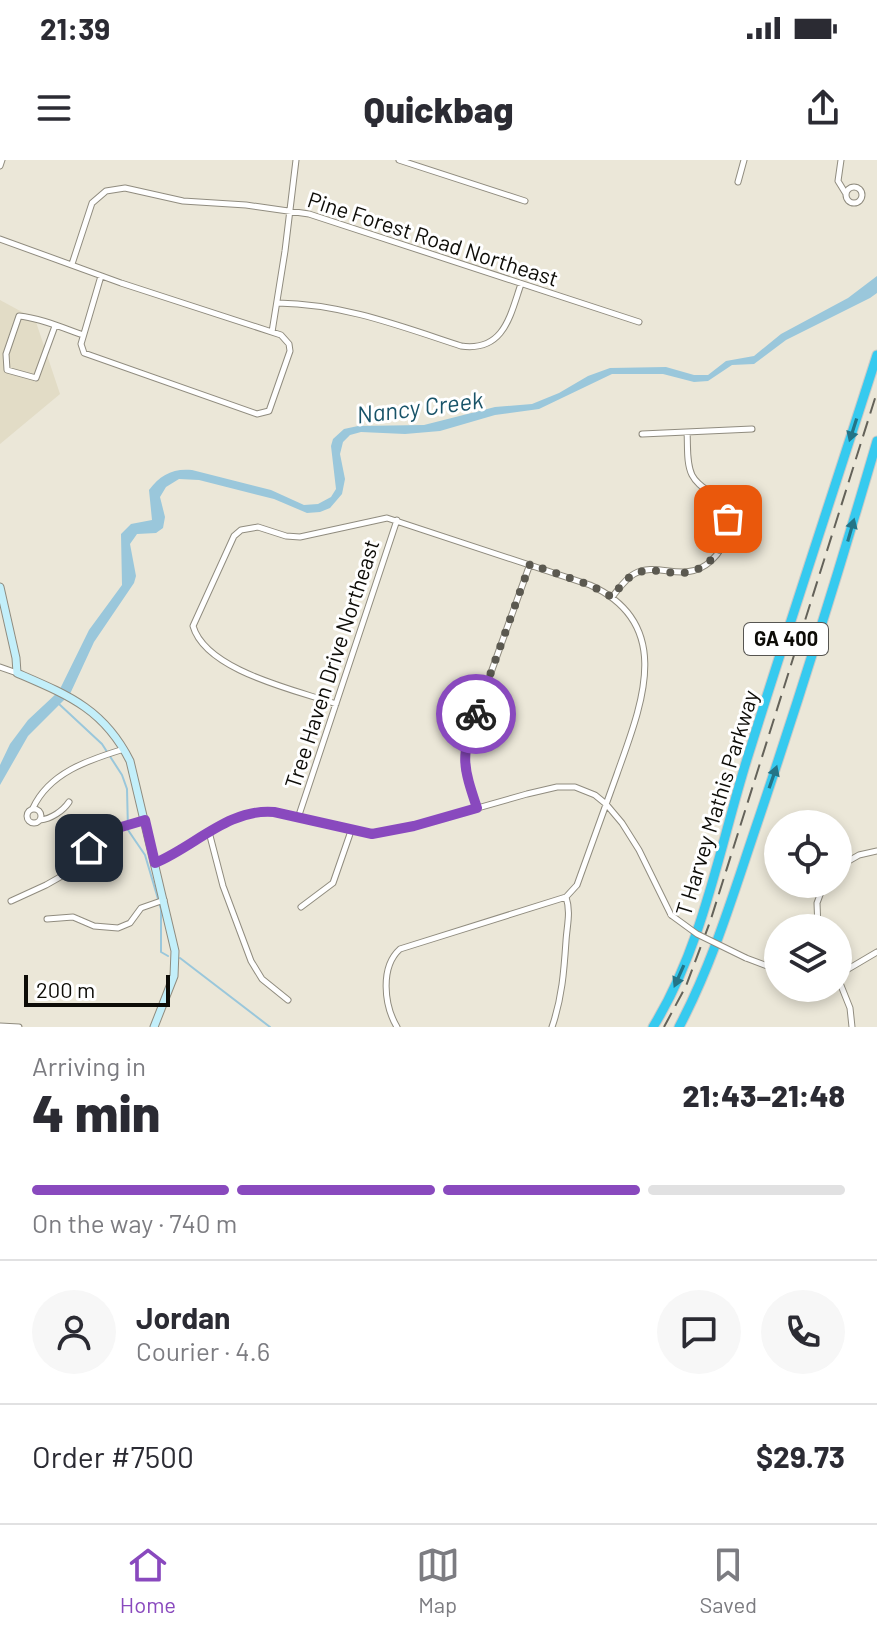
<!DOCTYPE html>
<meta charset="utf-8">
<style>
:root{--surface:#fff;--page:#f7f7f7;--text:#2b2b33;--muted:#7c7c81;--line:#e1e1e2;--accent:#8949be}
body{margin:0;font-family:Barlow,sans-serif;background:var(--page);color:var(--text);height:100vh;display:flex;flex-direction:column;font-size:30px;white-space:nowrap}
*{box-sizing:border-box;margin:0}
p{font-size:26px;color:var(--muted)}
.icon{flex:none;width:44px;height:44px;fill:none;stroke:currentColor;stroke-width:2;stroke-linecap:round;stroke-linejoin:round}
.map{position:relative;height:867px;overflow:hidden}
.side{display:flex;flex-direction:column;background:var(--surface);flex:1}
.side>*{flex:none}
.tools{position:absolute;left:764px;top:650px;display:grid;gap:16px}
.tools a{display:grid;place-items:center;width:88px;height:88px;border-radius:50%;background:var(--surface);box-shadow:0 4px 12px #0003;font-size:40px}
.scale{position:absolute;left:24px;bottom:20px;width:146px;box-sizing:border-box;padding-left:8px;border:4px solid #0d0c07;border-top:0;font-size:22px;line-height:28px;white-space:nowrap;color:#0d0c07;-webkit-text-stroke:6px #fff;paint-order:stroke}
.pin{position:absolute;display:grid;place-items:center;width:68px;height:68px;color:#fff;margin:-34px;border-radius:16px;box-shadow:0 4px 12px #0006}
.courier{position:absolute;display:grid;place-items:center;width:80px;height:80px;margin:-40px;border:6px solid #8949be;border-radius:50%;background:#fff;color:#222;box-shadow:0 2px 10px #0007}
.summary em{font-style:normal;font-weight:800}
.summary div{display:flex;flex-direction:column-reverse}
.summary{display:flex;align-items:center;justify-content:space-between;height:136px;padding:0 32px}
h1{font-size:52px;font-weight:800;line-height:60px}
.bar{display:grid;grid-template-columns:repeat(4,1fr);gap:12px 8px;align-content:center;height:96px;padding:0 32px}
.bar i{height:10px;border-radius:6px;background:var(--line)}
.bar .selected{background:var(--accent)}
.bar p{grid-column:span 4}
.line{display:flex;align-items:center;gap:20px;padding:0 32px;border-top:2px solid var(--line)}
.line div{flex:1}
.round{display:grid;place-items:center;flex:none;width:84px;height:84px;border-radius:42px;background:var(--page)}
.status{display:flex;justify-content:space-between;align-items:center;height:56px;padding:0 40px;background:var(--surface);direction:ltr}
.status svg{height:22px;fill:currentColor}
header{display:flex;justify-content:space-between;align-items:center;height:104px;padding:0 32px;background:var(--surface);font-size:36px;font-weight:800}
.tab-bar{display:flex;justify-content:space-around;align-items:center;height:112px;border-top:2px solid var(--line);background:var(--surface);font-size:22px;color:var(--muted)}
.tab-bar a{display:grid;justify-items:center;gap:4px}
.tab-bar .selected{color:var(--accent)}
.map>svg:first-child{display:block}
.built{fill:#e2dcc6}
.water{fill:#9ac7db}
.lines{fill:none;stroke-linecap:round;stroke-linejoin:round}
.stream{stroke:#9ac7db;stroke-width:2}
.street-casing{stroke:#908c7f;stroke-width:7}
.secondary-casing{stroke:#908c7f;stroke-width:9}
.highway-casing{stroke:#cacac8;stroke-width:11}
.street{stroke:#fff;stroke-width:5}
.secondary{stroke:#c3effa;stroke-width:7}
.highway{stroke:#36caef;stroke-width:9}
.rail{stroke:#646259;stroke-width:2;stroke-dasharray:16 8;stroke-linecap:butt}
.street-bridge-casing{stroke:#908c7f;stroke-width:7;stroke-linecap:butt}
.street-bridge{stroke:#fff;stroke-width:5}
.oneway{fill:#247487}
.done{stroke:#5b5950;stroke-width:8;stroke-dasharray:0 14.4}
.route{stroke:#8949be;stroke-width:10}
.labels{text-anchor:middle;stroke-width:6;stroke-linejoin:round;paint-order:stroke}
.shield{fill:#fff;stroke:#565551;stroke-width:2}
.shield-label{font-size:20px;font-weight:bold;fill:#0d0c07}
.street-label{font-size:22px;fill:#0d0c07;stroke:#fff}
.water-label{font-size:24px;font-style:italic;fill:#185368;stroke:#fff}
</style>
<div class="status"><b>21:39</b><svg viewBox="0 0 49 12"><path d="M0 12V9h3v3zM5 12V6h3v6zM10 12V3h3v9zM15 12V0h3v12zM26 1h20v11H26zM47 4h2v5h-2z"/></svg></div>
<header><svg class="icon" aria-label="menu" viewBox="0 0 24 24"><path d="M4 6h16M4 12h16M4 18h16"/></svg>Quickbag<svg class="icon" aria-label="share" viewBox="0 0 24 24"><path d="M12 15V3M7 8l5-5 5 5M5 13v7h14v-7"/></svg></header>
<div class="map">
<svg width="877" height="867" viewBox="0 0 877 867">
<rect width="100%" height="100%" fill="#ebe7d8"/>
<path class="built" d="M0 140 35 159 60 234 0 284Z"/>
<path class="water" d="M877 116V133L870 138 786 180 754 204 732 205 708 221 694 222 663 214H612L539 249 495 255 440 271 405 274 361 272 350 275 343 282 340 294 345 319 342 334 330 348 320 352 307 353 274 339 199 320 179 319 166 327 160 337 165 357 163 368 156 373 137 374 130 384 136 416 134 423 94 482 70 534 28 576 0 625V605L10 584 28 560 59 531 89 470 122 425 121 374 131 364 152 360 149 330C160 315 173 308 192 310L271 330 304 345 318 344 331 337 336 329 331 286 333 279 344 269 358 266 424 265 495 247 532 244 559 233 588 216 610 208 666 207 694 215H708L726 201 754 196 781 174 848 138Z"/>
<g class="lines">
<path class="stream" d="M59 544 102 584 122 615 127 629 128 670 145 695 161 749V792L168 796
M180 798 270 867"/>
<g class="street-casing">
<path id="street" d="M399 0 525 41
M841 0 838 21 846 34
M0 6 2 0
M738 22 744 0
M846 35a8 8 0 1 1 16 0a8 8 0 1 1-16 0Z
M0 79 121 123 281 175 289 184 290 191 269 251 257 254 84 193 81 184 101 116
M72 104 92 43 106 31 125 28 183 41 246 45 309 54 639 162
M278 143C343 144 400 166 461 186 504 192 510 156 521 124
M55 166 36 218 7 210 6 194 19 156C40 158 63 168 83 175
M272 172 285 91 296 0
M642 274 752 269
M612 437C619 429 625 419 634 414 658 400 684 425 711 401 727 386 736 357 720 340 711 331 698 327 692 315 686 303 688 285 687 272
M0 507 17 513
M336 544C296 530 206 511 193 466L234 376 241 370 258 367 286 376 300 377 387 358 590 425C676 464 641 546 617 614 604 651 590 688 577 725L566 737
M33 648C49 613 88 600 124 589
M477 648 465 610V585L530 404
M27 656a7 7 0 1 1 14 0a7 7 0 1 1-14 0Z
M298 658 397 360
M40 660C51 659 63 651 69 642
M209 672 223 726 251 801 262 819 288 840
M155 703C194 688 228 649 274 652L372 674 414 666 527 634 557 627H575L595 635 606 644 622 663 639 690 671 755
M838 707 859 695 877 691
M11 741 46 725 76 708 89 688 111 670 144 660
M301 747 333 723 351 671
M47 759 73 757 94 766 118 768 130 763 141 748 164 740
M818 768 817 743 824 724
M746 798 778 810
M838 815 877 792
M838 818 850 848 852 867
M0 866 19 867
M397 867C384 845 380 807 400 789L566 737C571 752 567 765 566 781 564 811 562 838 552 867"/>
</g>
<g class="secondary-casing">
<path id="secondary" d="M0 427 16 498 17 513C68 535 104 549 130 601L175 791 174 816 154 867"/>
</g>
<g class="highway-casing">
<path id="highway" d="M653 867C703 786 719 689 747 599 789 464 834 330 877 195
M679 867C714 801 735 728 759 658 801 533 840 408 877 281"/>
</g>
<use href="#street" class="street"/>
<use href="#secondary" class="secondary"/>
<use href="#highway" class="highway"/>
<path class="rail" d="M664 867 686 826 710 762 877 232"/>
<g class="street-bridge-casing">
<path id="street-bridge" d="M671 755 697 774 746 798"/>
</g>
<use href="#street-bridge" class="street-bridge"/>
</g>
<defs><path id="oneway-solid" d="M-6-.8H1V-3.2L6.5 0L1 3.2V.8H-6Z" transform="scale(2)"/></defs>
<g class="oneway">
<use href="#oneway-solid" transform="translate(853 270) rotate(108)"/>
<use href="#oneway-solid" transform="translate(851 370) rotate(-74)"/>
<use href="#oneway-solid" transform="translate(773 617) rotate(-71)"/>
<use href="#oneway-solid" transform="translate(679 816) rotate(114)"/>
</g>
<g class="lines">
<path class="done" d="M476 554 530 404 590 425 612 437C620 427 628 415 640 412 652 408 665 413 678 413 707 414 728 387 728 359"/>
<path class="route" d="M89 688 111 670 145 660 155 703C194 687 229 648 274 652L372 674 414 666 477 648C463 606 460 596 476 554"/>
</g>
<g class="labels">
<rect class="shield" x="744" y="463" width="84" height="32" rx="6"/>
<g class="shield-label">
<text x="786" y="486">GA 400</text>
</g>
<g class="street-label">
<text transform="translate(433 79) rotate(18)" y="8">Pine Forest Road Northeast</text>
<text transform="translate(332 504) rotate(-72)" y="8">Tree Haven Drive Northeast</text>
<text transform="translate(717 643) rotate(-73)" y="8">T Harvey Mathis Parkway</text>
</g>
<g class="water-label">
<text transform="translate(420 248) rotate(-7)" y="8">Nancy Creek</text>
</g>
</g>
</svg>
<div class="tools">
<a><svg class="icon" aria-label="locate" viewBox="0 0 24 24"><circle cx="12" cy="12" r="6"/><path d="M12 2v4M12 18v4M2 12h4M18 12h4"/></svg></a>
<a><svg class="icon" aria-label="layers" viewBox="0 0 24 24"><path d="M12 4l9 5-9 5-9-5zM3 14l9 5 9-5"/></svg></a>
</div>
<div class="scale">200 m</div>
<div class="pin" style="left:728px;top:359px;background:#ea580c"><svg class="icon" aria-label="bag" viewBox="0 0 24 24"><path d="M5 8h14l-1 12H6zM9 8a3 3 0 0 1 6 0"/></svg></div>
<div class="pin" style="left:89px;top:688px;background:#1f2937"><svg class="icon" aria-label="home" viewBox="0 0 24 24"><path d="M3 11l9-7 9 7M6 9v11h12V9"/></svg></div>
<div class="courier" style="left:476px;top:554px"><svg class="icon" aria-label="bike" viewBox="0 0 24 24"><circle cx="6" cy="16" r="4"/><circle cx="18" cy="16" r="4"/><path d="M6 16l4-8h5l3 8M10 8l3 8H6M13 5h3"/></svg></div>
</div>
<section class="side">
<div class="summary"><div><h1>4 min</h1><p>Arriving in</p></div><em>21:43–21:48</em></div>
<div class="bar"><i class="selected"></i><i class="selected"></i><i class="selected"></i><i></i><p>On the way · 740 m</p></div>
<div class="line" style="height:144px"><a class="round"><svg class="icon" aria-label="person" viewBox="0 0 24 24"><circle cx="12" cy="8" r="4"/><path d="M4 21q1-7 8-7t8 7"/></svg></a><div><b>Jordan</b><p>Courier · 4.6</p></div><a class="round"><svg class="icon" aria-label="chat" viewBox="0 0 24 24"><path d="M4 5h16v11H9l-5 4z"/></svg></a><a class="round"><svg class="icon" aria-label="phone" viewBox="0 0 24 24"><path d="M5 4h4l2 5-3 2q2 4 5 5l2-3 5 2v4C11 20 4 13 5 4z"/></svg></a></div>
<div class="line" style="height:104px"><div>Order #7500</div><b>$29.73</b></div>
</section>
<nav class="tab-bar">
<a class="selected"><svg class="icon" aria-label="home" viewBox="0 0 24 24"><path d="M3 11l9-7 9 7M6 9v11h12V9"/></svg>Home</a>
<a><svg class="icon" aria-label="map" viewBox="0 0 24 24"><path d="M3 6l6-2 6 2 6-2v14l-6 2-6-2-6 2zM9 4v14M15 6v14"/></svg>Map</a>
<a><svg class="icon" aria-label="saved" viewBox="0 0 24 24"><path d="M7 4h10v16l-5-4-5 4z"/></svg>Saved</a>
</nav>
